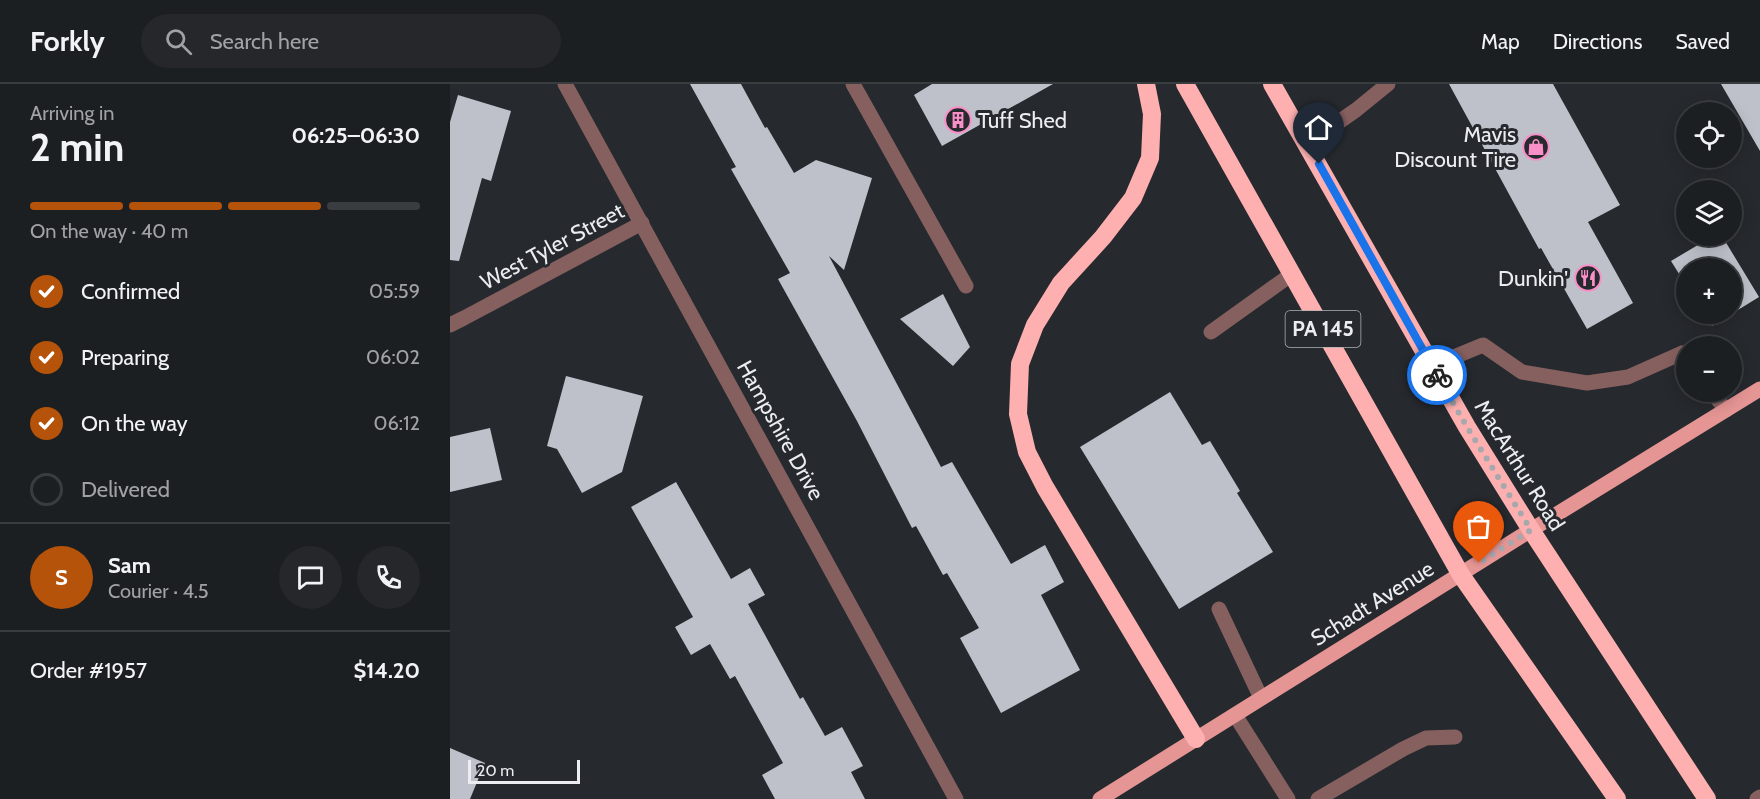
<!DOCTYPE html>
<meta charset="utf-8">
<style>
:root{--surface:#1c1f22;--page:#25272a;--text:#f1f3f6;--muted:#a0a2a5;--line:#3a3d40;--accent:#b45309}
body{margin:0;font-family:Cabin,sans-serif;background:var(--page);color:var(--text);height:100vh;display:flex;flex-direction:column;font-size:22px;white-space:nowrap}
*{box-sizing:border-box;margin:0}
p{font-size:20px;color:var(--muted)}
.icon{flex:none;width:33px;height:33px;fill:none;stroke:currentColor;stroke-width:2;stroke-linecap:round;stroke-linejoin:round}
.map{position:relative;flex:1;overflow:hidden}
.side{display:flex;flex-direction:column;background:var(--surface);width:450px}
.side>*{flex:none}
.tools{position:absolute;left:1226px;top:18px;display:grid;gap:12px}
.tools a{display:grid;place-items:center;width:66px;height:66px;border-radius:50%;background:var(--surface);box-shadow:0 3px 15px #0003,0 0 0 2px var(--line);font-size:30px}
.scale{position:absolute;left:18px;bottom:15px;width:112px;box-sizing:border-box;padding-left:6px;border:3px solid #ebedf1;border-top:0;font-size:16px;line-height:21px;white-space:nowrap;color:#ebedf1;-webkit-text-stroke:4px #26292e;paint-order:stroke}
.pin{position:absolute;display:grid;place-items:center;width:51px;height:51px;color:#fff;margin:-62px -26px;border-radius:50% 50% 50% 0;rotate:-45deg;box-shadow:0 0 6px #0007}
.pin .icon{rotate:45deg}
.courier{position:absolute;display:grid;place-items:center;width:60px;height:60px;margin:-30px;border:4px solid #1a73e8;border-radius:50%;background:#fff;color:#222;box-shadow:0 2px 8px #0007}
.headline em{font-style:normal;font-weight:700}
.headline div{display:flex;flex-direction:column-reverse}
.headline{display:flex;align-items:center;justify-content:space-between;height:102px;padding:0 30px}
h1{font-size:39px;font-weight:700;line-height:45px}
.bar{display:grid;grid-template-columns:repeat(4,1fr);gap:9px 6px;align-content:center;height:72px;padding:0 30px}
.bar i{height:8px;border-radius:4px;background:var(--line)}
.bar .selected{background:var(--accent)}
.bar p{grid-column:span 4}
.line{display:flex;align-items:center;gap:15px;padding:0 30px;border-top:2px solid var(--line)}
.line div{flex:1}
.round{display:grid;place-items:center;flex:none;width:63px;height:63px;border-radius:32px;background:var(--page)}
ol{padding:0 30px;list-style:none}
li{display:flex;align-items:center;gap:18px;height:66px}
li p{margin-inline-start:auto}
li .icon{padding:6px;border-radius:50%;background:var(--accent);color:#fff;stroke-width:4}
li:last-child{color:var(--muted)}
li i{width:33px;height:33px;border:3px solid var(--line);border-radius:50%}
header{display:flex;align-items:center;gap:36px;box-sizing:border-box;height:84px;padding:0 30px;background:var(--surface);border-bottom:2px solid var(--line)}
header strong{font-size:28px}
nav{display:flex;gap:33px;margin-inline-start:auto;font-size:21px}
.search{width:420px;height:54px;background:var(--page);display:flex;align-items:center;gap:15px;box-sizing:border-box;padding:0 21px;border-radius:33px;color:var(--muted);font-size:22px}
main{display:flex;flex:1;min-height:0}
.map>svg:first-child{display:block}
.building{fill:#bec1c9}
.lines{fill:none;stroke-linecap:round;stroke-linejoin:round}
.minor{stroke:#86605f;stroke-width:15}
.major{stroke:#e49594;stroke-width:15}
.highway{stroke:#fdb0af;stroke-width:18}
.done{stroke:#a6a8ad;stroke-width:6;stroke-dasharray:0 10.8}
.route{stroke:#1a73e8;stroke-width:8}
.labels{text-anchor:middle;stroke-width:6;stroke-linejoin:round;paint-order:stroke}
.shield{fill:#26292e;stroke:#b0b2b6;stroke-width:1.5}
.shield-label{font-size:21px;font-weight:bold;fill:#ebedf1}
.poi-label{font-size:22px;fill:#ebedf1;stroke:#26292e;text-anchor:end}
.street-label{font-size:22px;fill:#ebedf1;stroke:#26292e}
</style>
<header>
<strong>Forkly</strong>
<div class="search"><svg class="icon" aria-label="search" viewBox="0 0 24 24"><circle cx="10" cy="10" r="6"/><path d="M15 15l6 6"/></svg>Search here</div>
<nav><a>Map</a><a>Directions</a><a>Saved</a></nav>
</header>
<main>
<section class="side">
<div class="headline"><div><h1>2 min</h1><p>Arriving in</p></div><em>06:25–06:30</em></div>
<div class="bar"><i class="selected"></i><i class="selected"></i><i class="selected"></i><i></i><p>On the way · 40 m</p></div>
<ol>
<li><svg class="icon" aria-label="check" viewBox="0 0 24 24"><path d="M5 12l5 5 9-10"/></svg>Confirmed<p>05:59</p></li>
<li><svg class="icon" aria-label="check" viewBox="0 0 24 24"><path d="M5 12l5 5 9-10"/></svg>Preparing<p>06:02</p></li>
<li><svg class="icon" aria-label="check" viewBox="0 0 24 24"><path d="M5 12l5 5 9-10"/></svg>On the way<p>06:12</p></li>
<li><i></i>Delivered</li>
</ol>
<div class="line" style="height:108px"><b class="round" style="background:var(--accent);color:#fff">S</b><div><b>Sam</b><p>Courier · 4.5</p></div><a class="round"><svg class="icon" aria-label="chat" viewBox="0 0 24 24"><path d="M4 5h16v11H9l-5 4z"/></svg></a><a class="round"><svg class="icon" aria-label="phone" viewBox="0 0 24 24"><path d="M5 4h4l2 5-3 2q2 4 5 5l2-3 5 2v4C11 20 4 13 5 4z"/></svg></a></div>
<div class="line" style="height:78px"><div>Order #1957</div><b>$14.20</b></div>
</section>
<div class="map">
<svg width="1310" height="715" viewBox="0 0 1310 715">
<rect width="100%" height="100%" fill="#26292e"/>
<path class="building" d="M240 0H291L315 44 317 43 344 89 366 76 422 94 394 186 379 172 491 383 502 378 561 480 595 461 614 498 591 511 630 586 551 629 510 554 529 544 497 489 493 491 466 442 462 444 407 337 328 195 340 189 281 85 286 83Z
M482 0H603L492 62 464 11Z
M999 0H1103L1170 121 1138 138 1183 219 1137 245 1091 164 1089 165Z
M1271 0H1310V67Z
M8 11 61 27 41 97 32 94 9 177 0 176V38Z
M1263 152H1272L1309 213 1262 242 1254 230H1281V184H1236V201L1221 177Z
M493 210 520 263 503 282 450 235Z
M116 292 193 312 172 388 132 409 107 365 97 362Z
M720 308 752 361 760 357 790 407 787 409 823 468 729 525 630 363Z
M40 344 52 396 0 408V353Z
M226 398 281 495 300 484 315 511 298 520 350 615 353 613 375 652 392 643 413 682 401 688 415 715H325L312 691 333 679 285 592 280 595 260 560 241 571 225 543 243 533 181 423Z
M0 664 35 679 20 715H0Z"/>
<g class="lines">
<path class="minor" d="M115 0 506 715
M403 0 516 202
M857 60 906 26 938 0
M0 241 14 234 192 139
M761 248 842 190
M982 282 1033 261 1072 288 1137 299 1178 293 1232 269 1236 274
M1262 308 1276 326
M769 525 811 614
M785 631 838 715
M868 715 953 665 976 654 1005 653
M1307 715 1310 713"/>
<path class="major" d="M650 715 1081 446 1310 305"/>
<path class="highway" d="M696 0 702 30 700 74 683 114 653 153 611 199 585 241 570 280 568 330 577 368 595 403 746 655
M735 0 1011 491 1167 715
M822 0 1017 343 1081 446 1257 715"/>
</g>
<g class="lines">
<path class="done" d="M987 291 1017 343 1081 446 1029 479"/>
<path class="route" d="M869 80 987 291"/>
</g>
<defs>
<g id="building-ring" transform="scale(1.35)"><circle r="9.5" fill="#26292e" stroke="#fa8fc8" stroke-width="1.5"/><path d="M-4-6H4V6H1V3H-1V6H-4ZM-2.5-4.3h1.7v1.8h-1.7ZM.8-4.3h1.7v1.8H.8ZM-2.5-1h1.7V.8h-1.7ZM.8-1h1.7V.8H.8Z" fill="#fa8fc8"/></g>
<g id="shop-ring" transform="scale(1.35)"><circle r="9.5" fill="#26292e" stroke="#fa8fc8" stroke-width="1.5"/><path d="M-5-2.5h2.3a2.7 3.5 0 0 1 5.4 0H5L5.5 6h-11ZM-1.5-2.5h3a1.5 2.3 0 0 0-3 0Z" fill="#fa8fc8"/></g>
<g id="restaurant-ring" transform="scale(1.35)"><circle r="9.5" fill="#26292e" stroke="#fa8fc8" stroke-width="1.5"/><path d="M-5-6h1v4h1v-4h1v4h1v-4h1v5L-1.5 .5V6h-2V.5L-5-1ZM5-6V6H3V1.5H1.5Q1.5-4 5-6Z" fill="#fa8fc8"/></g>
</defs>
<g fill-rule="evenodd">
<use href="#building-ring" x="508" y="36"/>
<use href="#shop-ring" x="1086" y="63"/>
<use href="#restaurant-ring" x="1138" y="194"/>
</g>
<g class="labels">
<rect class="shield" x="835.5" y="227" width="75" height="36" rx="4.5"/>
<g class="shield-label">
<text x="873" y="252">PA 145</text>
</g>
<g class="poi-label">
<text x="528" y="44" text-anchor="start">Tuff Shed</text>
<text x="1066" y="58">Mavis<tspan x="1066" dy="25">Discount Tire</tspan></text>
<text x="1118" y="202">Dunkin'</text>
</g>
<g class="street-label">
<text transform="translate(102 162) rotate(-28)" y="8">West Tyler Street</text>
<text transform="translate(331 346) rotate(61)" y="8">Hampshire Drive</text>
<text transform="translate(1070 381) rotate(58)" y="8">MacArthur Road</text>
<text transform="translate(922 519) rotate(-32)" y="8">Schadt Avenue</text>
</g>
</g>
</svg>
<div class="tools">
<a><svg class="icon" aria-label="locate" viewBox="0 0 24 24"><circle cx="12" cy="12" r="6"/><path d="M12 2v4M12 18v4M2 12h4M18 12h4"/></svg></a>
<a><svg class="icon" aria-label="layers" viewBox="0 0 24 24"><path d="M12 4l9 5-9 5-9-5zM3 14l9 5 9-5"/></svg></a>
<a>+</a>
<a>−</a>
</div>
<div class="scale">20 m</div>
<div class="pin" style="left:1029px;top:479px;background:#ea580c"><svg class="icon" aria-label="bag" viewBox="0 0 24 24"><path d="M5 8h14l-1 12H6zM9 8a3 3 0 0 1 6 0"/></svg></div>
<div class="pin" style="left:869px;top:80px;background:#1f2937"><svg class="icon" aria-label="home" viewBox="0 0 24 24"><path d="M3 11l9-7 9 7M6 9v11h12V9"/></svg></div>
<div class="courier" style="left:987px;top:291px"><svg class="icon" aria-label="bike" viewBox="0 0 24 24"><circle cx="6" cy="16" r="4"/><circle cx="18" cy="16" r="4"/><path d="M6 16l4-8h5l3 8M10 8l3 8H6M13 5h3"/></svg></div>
</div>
</main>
